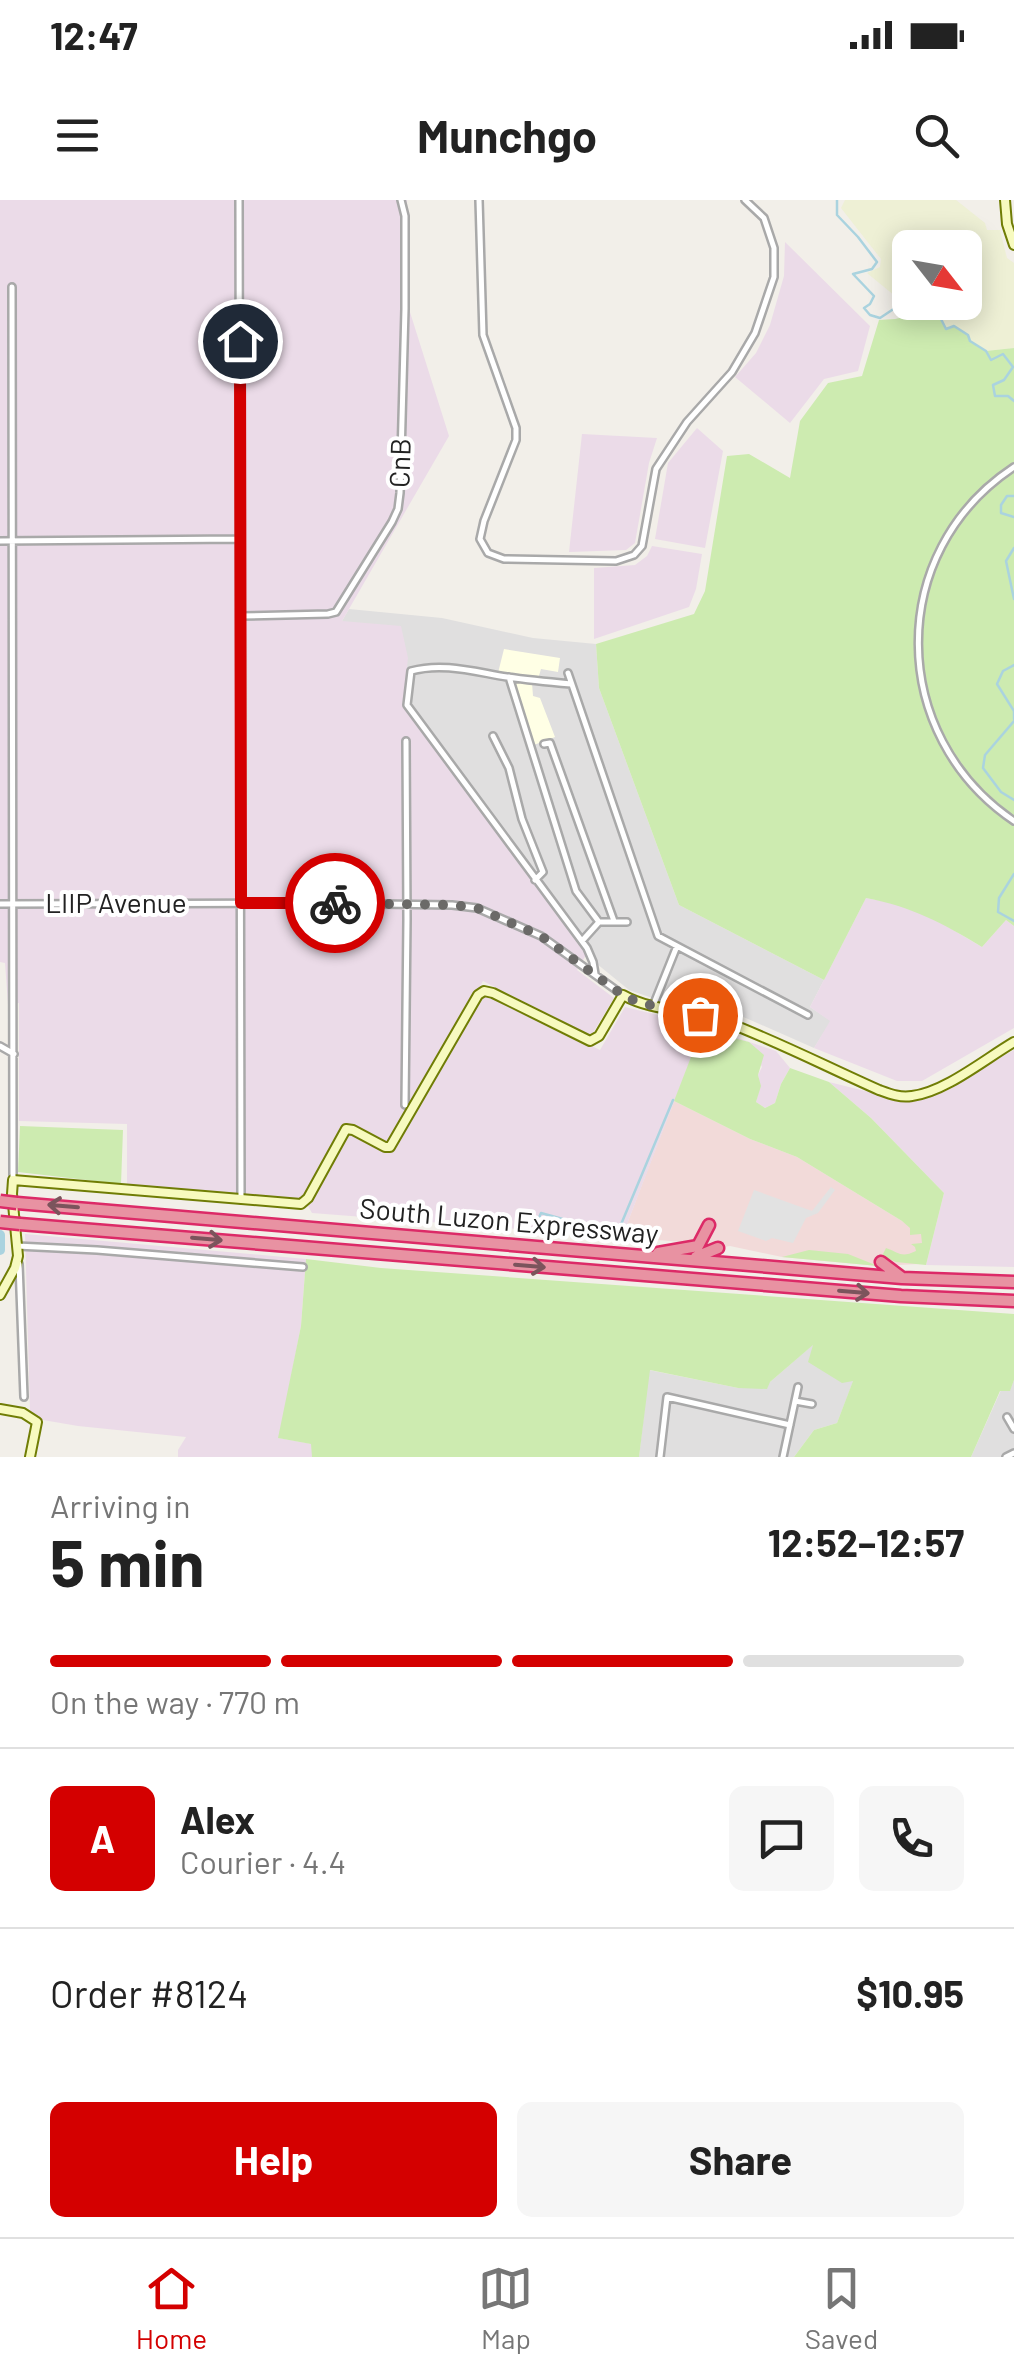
<!DOCTYPE html>
<meta charset="utf-8">
<style>
:root{--surface:#fff;--page:#f6f6f6;--text:#222;--muted:#767676;--line:#e0e0e0;--accent:#d40000}
body{margin:0;font-family:Barlow,sans-serif;background:var(--page);color:var(--text);height:100vh;display:flex;flex-direction:column;font-size:38px;white-space:nowrap}
*{box-sizing:border-box;margin:0}
p{font-size:32px;color:var(--muted)}
.icon{flex:none;width:55px;height:55px;fill:none;stroke:currentColor;stroke-width:2;stroke-linecap:round;stroke-linejoin:round}
.map{position:relative;height:1257px;overflow:hidden}
.details{display:flex;flex-direction:column;background:var(--surface);flex:1}
.details>*{flex:none}
.needle{width:65px;rotate:121deg}
.tools{position:absolute;left:892px;top:30px;display:grid;gap:20px}
.tools a{display:grid;place-items:center;width:90px;height:90px;border-radius:15px;background:var(--surface);box-shadow:0 5px 25px #0003;font-size:50px}
.pin{position:absolute;display:grid;place-items:center;width:85px;height:85px;color:#fff;margin:-42px;border:5px solid #fff;border-radius:50%;box-shadow:0 2px 10px #0007}
.courier{position:absolute;display:grid;place-items:center;width:100px;height:100px;margin:-50px;border:8px solid #d40000;border-radius:50%;background:#fff;color:#222;box-shadow:0 2px 12px #0007}
.headline em{font-style:normal;font-weight:700}
.headline div{display:flex;flex-direction:column-reverse}
.headline{display:flex;align-items:center;justify-content:space-between;height:170px;padding:0 50px}
h1{font-size:65px;font-weight:700;line-height:75px}
.bar{display:grid;grid-template-columns:repeat(4,1fr);gap:15px 10px;align-content:center;height:120px;padding:0 50px}
.bar i{height:12px;border-radius:8px;background:var(--line)}
.bar .on{background:var(--accent)}
.bar p{grid-column:span 4}
.line{display:flex;align-items:center;gap:25px;padding:0 50px;border-top:2px solid var(--line)}
.line div{flex:1}
.round{display:grid;place-items:center;flex:none;width:105px;height:105px;border-radius:15px;background:var(--page)}
.cta{display:flex;gap:20px;margin-top:auto;padding:20px 50px}
.cta a{flex:1;height:115px;border-radius:15px;background:var(--accent);color:#fff;font-size:40px;font-weight:700;line-height:115px;text-align:center}
.cta a+a{background:var(--page);color:var(--text)}
.status{display:flex;justify-content:space-between;align-items:center;height:70px;padding:0 50px;background:var(--surface);direction:ltr}
.status svg{height:28px;fill:currentColor}
header{display:flex;justify-content:space-between;align-items:center;height:130px;padding:0 50px;background:var(--surface);font-size:45px;font-weight:700}
.tabs{display:flex;justify-content:space-around;align-items:center;height:140px;border-top:2px solid var(--line);background:var(--surface);font-size:28px;color:var(--muted)}
.tabs a{display:grid;justify-items:center;gap:5px}
.tabs .on{color:var(--accent)}
.map>svg:first-child{display:block}
.residential{fill:#e0dfdf}
.commercial{fill:#f2dad9}
.industrial{fill:#ebdbe8}
.education{fill:#ffffe5}
.farmland{fill:#eef0d5;fill-rule:evenodd}
.grass{fill:#cdebb0}
.parking{fill:#e2e2e2}
.lines{fill:none;stroke-linecap:round;stroke-linejoin:round}
.stream{stroke:#aad3df;stroke-width:2.5}
.river{stroke:#aad3df;stroke-width:10}
.street-casing{stroke:#a9a9a9;stroke-width:10}
.secondary-casing{stroke:#707d05;stroke-width:12}
.highway-casing{stroke:#dc2a67;stroke-width:15}
.street{stroke:#fff;stroke-width:5}
.secondary{stroke:#f7fabf;stroke-width:8}
.highway{stroke:#e892a2;stroke-width:10}
.highway-bridge-casing{stroke:#dc2a67;stroke-width:15;stroke-linecap:butt}
.highway-bridge{stroke:#e892a2;stroke-width:10}
.oneway{stroke:#7b545c}
.done{stroke:#6b6a68;stroke-width:10;stroke-dasharray:0 18}
.route{stroke:#d40000;stroke-width:12}
.labels{text-anchor:middle;stroke-width:8;stroke-linejoin:round;paint-order:stroke}
.street-label{font-size:28px;fill:#222;stroke:#fff}
</style>
<div class="status"><b>12:47</b><svg viewBox="0 0 49 12"><path d="M0 12V9h3v3zM5 12V6h3v6zM10 12V3h3v9zM15 12V0h3v12zM26 1h20v11H26zM47 4h2v5h-2z"/></svg></div>
<header><svg class="icon" aria-label="menu" viewBox="0 0 24 24"><path d="M4 6h16M4 12h16M4 18h16"/></svg>Munchgo<svg class="icon" aria-label="search" viewBox="0 0 24 24"><circle cx="10" cy="10" r="6"/><path d="M15 15l6 6"/></svg></header>
<div class="map">
<svg width="1014" height="1257" viewBox="0 0 1014 1257">
<rect width="100%" height="100%" fill="#f2efe9"/>
<path class="residential" d="M349 409 442 418 533 438 596 444 599 488 679 705 824 780 810 807 831 821 814 848 739 815 717 809 661 801 629 790 586 755 403 504 408 473 342 421Z
M815 1143 854 1179 837 1223 814 1230 794 1257H639L649 1170 738 1188 770 1182Z
M1014 1180V1257H971L1001 1190H1010Z"/>
<path class="commercial" d="M674 901 750 939 797 957 925 1035 919 1064 878 1066 782 1057 730 1046 718 1048 706 1044 622 1037Z"/>
<path class="industrial" d="M0 0H407L409 109 449 236 342 421 401 426 408 458 403 504 586 755 577 770 614 798 591 836 483 781 387 946 348 924 340 928 306 997 297 1002 127 988V924L19 921V803L8 804 5 763 0 762Z
M785 42 870 126 858 171 824 179 790 223 735 177 756 153 770 125 784 76Z
M697 228 723 251 705 348 655 339 668 263Z
M582 234 657 238 649 263 635 343 626 350 569 352Z
M652 346 702 354 696 389 689 407 594 439V368L635 365 647 356Z
M866 698 893 703 931 717 982 747 1006 720 1014 726V828L922 881H897L814 848 830 821 810 807Z
M487 795 600 850 625 807 703 826 776 851 790 868 781 884 775 903 765 908 756 902 760 886 758 875 762 867 749 842 707 831 703 827 622 1037 312 1013 308 1006 344 936 351 932 391 953 481 797Z
M1014 850V1067L926 1065 944 993 871 918 829 882 897 899H921L958 881Z
M25 1034 306 1059 301 1126 279 1238 312 1244V1257H178V1250L186 1237 78 1226 43 1220 30 1211Z"/>
<path class="education" d="M504 449 560 458 558 472 541 469 538 479 498 473Z
M511 480 532 483 533 496 540 498 555 537 531 546Z"/>
<path class="farmland" d="M845 0H956L985 23 987 30H1000L1007 58 1014 63V148L986 151 970 141 968 135 954 127 946 129 937 112 932 118 923 113 918 103 913 112H903L895 96 867 73 880 67 881 59 841 8ZM910 48H965V102H910Z"/>
<path class="grass" d="M937 111 946 128 954 126 968 135 970 141 986 151 1014 148V726L1006 720 982 747C942 723 913 707 866 698L824 780 679 705 599 488 596 444 694 414 705 391 727 256 749 254 790 278 800 221 828 183 862 176 879 120 895 119 923 113 932 118Z
M703 826 707 831 749 842 764 855 758 875 761 886 756 902 765 908 775 903 781 884 790 868 829 882 871 918 944 993 926 1065 896 1062 882 1056 886 1048C900 1053 901 1058 916 1051L915 1047 911 1044 922 1043 921 1034 910 1035V1028L902 1021 797 957 750 939 674 901Z
M20 926 123 930 121 984 18 972Z
M809 1050 848 1054 878 1066 782 1057Z
M306 1059 381 1068 1014 1114V1180L1010 1191H1000L971 1257H794L814 1230 837 1223 853 1181 842 1183 808 1162 813 1145 770 1182 767 1189 738 1188 650 1170 639 1257H312L311 1244 278 1238 301 1126Z"/>
<path class="parking" d="M247 436 249 605H245L243 437Z
M831 987 835 990 818 1013 806 1018 793 1043 772 1038 766 1041 738 1031 754 990 812 1011Z"/>
<g class="lines">
<path class="stream" d="M837 0V15L858 37 877 62 872 69 853 74 874 96 870 104 864 108 870 115 880 118 895 108 903 112H913L918 102
M919 104 923 113 932 118 937 111 946 129 954 126 968 135 970 141 986 151 991 160 1003 154 1013 167 1004 180 993 185 995 196H1008L1014 201
M1014 296H1007L1001 305V313L1014 317
M1014 348 1006 361 1014 399
M1014 465 1003 471 997 484 1014 511V519
M1014 521 985 555 983 568 1001 592 1014 600
M1014 674 999 698 998 712 1014 721
M536 1025 541 1013 617 1034 673 900"/>
<path class="river" d="M0 1035V1050"/>
<g class="street-casing">
<path id="street" d="M239 0 241 1000
M479 0 483 135 516 228V240L484 321 480 339 488 353 504 359 616 361 634 355 642 346 656 269 687 222 732 172 755 133 774 77V48L764 18 745 0
M12 87 13 980
M1014 267C885 352 888 536 1014 621
M0 341 240 339
M240 416 328 414 336 412 392 322 398 309 400 293 405 109V16L401 0
M568 473 658 736 808 815
M509 477 576 691 599 722
M571 484C549 482 528 480 507 477 475 472 443 462 411 471L407 505 587 748 593 762 595 774
M493 536 509 568 522 619 543 672 535 680
M544 544 550 543 614 721
M0 704 308 703 452 705 477 708 541 736 623 795
M599 722H627
M582 741 599 722
M653 806 677 746
M0 846 14 854
M405 905 407 719 406 541
M17 1046 97 1050 303 1067
M19 1064 24 1197
M795 1201 812 1204
M1007 1217 1014 1229
M660 1257 667 1197 790 1225
M783 1257 798 1187
M1006 1257 1014 1253"/>
</g>
<g class="secondary-casing">
<path id="secondary" d="M1005 0 1007 24 1014 45
M0 1095 15 1068 18 1056 12 994 13 980 301 1004 308 998 346 929 353 930 385 947H390L478 795 484 791 493 793 590 841 599 836 623 795C653 812 689 809 721 820 775 840 827 867 879 890 890 894 900 898 912 896 945 892 985 859 1014 842
M0 1209 23 1213 37 1222 30 1257"/>
</g>
<g class="highway-casing">
<path id="highway" d="M17 1003 902 1078 1014 1082
M20 1024 901 1096 1014 1101
M658 1053 698 1046 709 1025
M696 1057 718 1048
M881 1062 901 1077"/>
</g>
<use href="#street" class="street"/>
<use href="#secondary" class="secondary"/>
<use href="#highway" class="highway"/>
<g class="highway-bridge-casing">
<path id="highway-bridge" d="M0 1001 17 1003
M0 1022 20 1024"/>
</g>
<use href="#highway-bridge" class="highway-bridge"/>
</g>
<defs><path id="oneway-shaft" d="M-6 0H5M1.5-3L5.5 0L1.5 3" fill="none" stroke-width="1.6" stroke-linecap="round" stroke-linejoin="round" transform="scale(2.5)"/></defs>
<g class="oneway">
<use href="#oneway-shaft" transform="translate(63 1006) rotate(-175)"/>
<use href="#oneway-shaft" transform="translate(207 1039) rotate(5)"/>
<use href="#oneway-shaft" transform="translate(530 1066) rotate(5)"/>
<use href="#oneway-shaft" transform="translate(854 1092) rotate(5)"/>
</g>
<g class="lines">
<path class="done" d="M335 703 452 705 477 708 541 736 627 798 653 806 700 815"/>
<path class="route" d="M240 141 241 703H335"/>
</g>
<g class="labels">
<g class="street-label">
<text transform="translate(400 263) rotate(-88)" y="10">CnB</text>
<text x="116" y="713">LIIP Avenue</text>
<text transform="translate(509 1021) rotate(5)" y="10">South Luzon Expressway</text>
</g>
</g>
</svg>
<div class="tools">
<a><svg class="needle" viewBox="-14 -14 28 28"><path d="M0-13l5 13h-10z" fill="#e53935"/><path d="M0 13l5-13h-10z" fill="#767676"/></svg></a>
</div>
<div class="pin" style="left:700px;top:815px;background:#ea580c"><svg class="icon" aria-label="bag" viewBox="0 0 24 24"><path d="M5 8h14l-1 12H6zM9 8a3 3 0 0 1 6 0"/></svg></div>
<div class="pin" style="left:240px;top:141px;background:#1f2937"><svg class="icon" aria-label="home" viewBox="0 0 24 24"><path d="M3 11l9-7 9 7M6 9v11h12V9"/></svg></div>
<div class="courier" style="left:335px;top:703px"><svg class="icon" aria-label="bike" viewBox="0 0 24 24"><circle cx="6" cy="16" r="4"/><circle cx="18" cy="16" r="4"/><path d="M6 16l4-8h5l3 8M10 8l3 8H6M13 5h3"/></svg></div>
</div>
<section class="details">
<div class="headline"><div><h1>5 min</h1><p>Arriving in</p></div><em>12:52–12:57</em></div>
<div class="bar"><i class="on"></i><i class="on"></i><i class="on"></i><i></i><p>On the way · 770 m</p></div>
<div class="line" style="height:180px"><b class="round" style="background:var(--accent);color:#fff">A</b><div><b>Alex</b><p>Courier · 4.4</p></div><a class="round"><svg class="icon" aria-label="chat" viewBox="0 0 24 24"><path d="M4 5h16v11H9l-5 4z"/></svg></a><a class="round"><svg class="icon" aria-label="phone" viewBox="0 0 24 24"><path d="M5 4h4l2 5-3 2q2 4 5 5l2-3 5 2v4C11 20 4 13 5 4z"/></svg></a></div>
<div class="line" style="height:130px"><div>Order #8124</div><b>$10.95</b></div>
<div class="cta"><a>Help</a><a>Share</a></div>
</section>
<nav class="tabs">
<a class="on"><svg class="icon" aria-label="home" viewBox="0 0 24 24"><path d="M3 11l9-7 9 7M6 9v11h12V9"/></svg>Home</a>
<a><svg class="icon" aria-label="map" viewBox="0 0 24 24"><path d="M3 6l6-2 6 2 6-2v14l-6 2-6-2-6 2zM9 4v14M15 6v14"/></svg>Map</a>
<a><svg class="icon" aria-label="saved" viewBox="0 0 24 24"><path d="M7 4h10v16l-5-4-5 4z"/></svg>Saved</a>
</nav>
